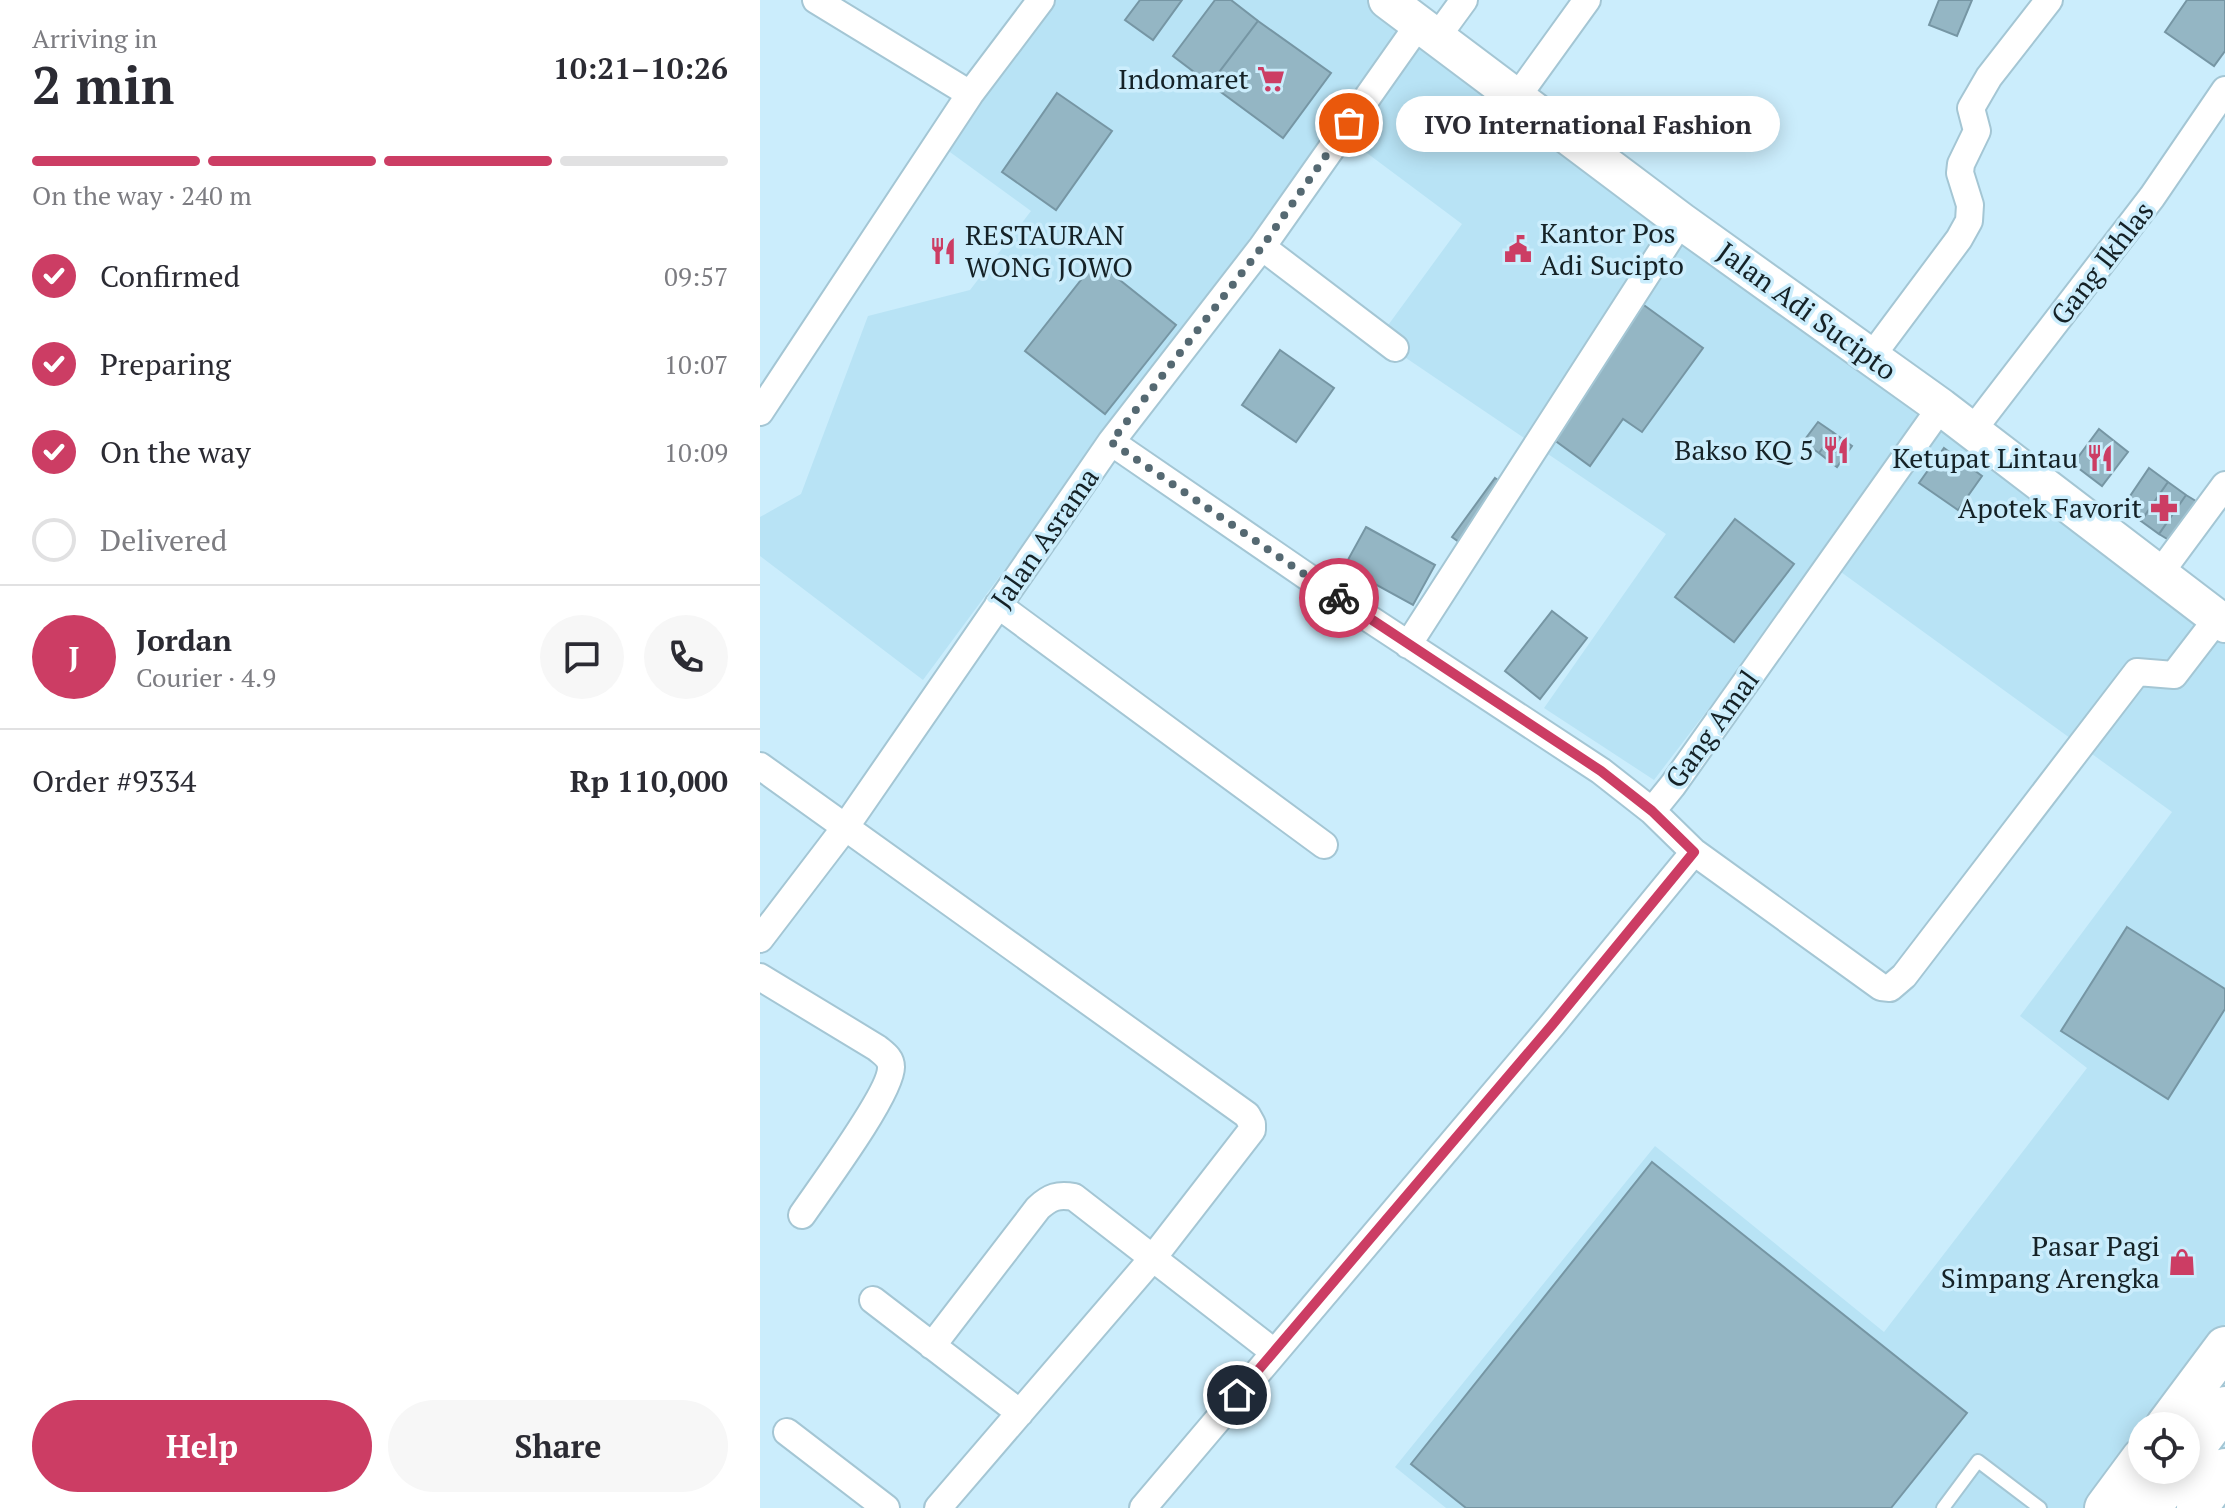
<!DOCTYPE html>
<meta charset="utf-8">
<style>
:root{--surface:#fff;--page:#f7f7f7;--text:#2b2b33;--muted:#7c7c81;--line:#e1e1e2;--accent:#cc3d64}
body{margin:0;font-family:"PT Serif",serif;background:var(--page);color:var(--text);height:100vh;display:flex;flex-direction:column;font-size:30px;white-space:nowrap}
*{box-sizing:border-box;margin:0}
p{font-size:26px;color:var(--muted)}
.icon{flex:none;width:44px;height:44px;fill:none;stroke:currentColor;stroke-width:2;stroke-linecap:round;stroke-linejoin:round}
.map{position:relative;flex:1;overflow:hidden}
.drawer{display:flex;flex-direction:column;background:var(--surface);width:760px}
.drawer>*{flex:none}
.buttons{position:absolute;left:1368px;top:1412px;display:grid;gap:16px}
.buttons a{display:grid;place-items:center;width:72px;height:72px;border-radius:50%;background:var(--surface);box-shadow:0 4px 20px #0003;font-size:40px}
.pin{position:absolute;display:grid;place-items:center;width:68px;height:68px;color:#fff;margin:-34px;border:4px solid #fff;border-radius:50%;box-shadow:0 2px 8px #0007}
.courier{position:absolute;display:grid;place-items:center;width:80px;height:80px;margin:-40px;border:6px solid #cc3d64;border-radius:50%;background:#fff;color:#222;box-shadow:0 2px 10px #0007}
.bubble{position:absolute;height:56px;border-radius:28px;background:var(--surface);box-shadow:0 4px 20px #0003;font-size:26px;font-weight:800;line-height:56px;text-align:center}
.headline em{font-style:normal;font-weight:800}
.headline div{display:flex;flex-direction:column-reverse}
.headline{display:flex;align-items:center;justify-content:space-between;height:136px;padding:0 32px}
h1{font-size:52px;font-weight:800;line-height:60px}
.bar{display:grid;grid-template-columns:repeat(4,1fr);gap:12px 8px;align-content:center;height:96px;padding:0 32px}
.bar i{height:10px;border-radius:6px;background:var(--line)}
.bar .current{background:var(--accent)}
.bar p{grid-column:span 4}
.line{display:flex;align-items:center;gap:20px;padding:0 32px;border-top:2px solid var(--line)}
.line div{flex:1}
.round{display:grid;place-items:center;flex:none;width:84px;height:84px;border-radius:42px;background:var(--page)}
ol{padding:0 32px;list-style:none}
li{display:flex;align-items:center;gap:24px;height:88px}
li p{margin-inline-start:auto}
li .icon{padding:8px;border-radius:50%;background:var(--accent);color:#fff;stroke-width:4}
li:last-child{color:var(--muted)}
li i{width:44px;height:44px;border:4px solid var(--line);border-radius:50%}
.cta{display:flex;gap:16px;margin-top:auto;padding:16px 32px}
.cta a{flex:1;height:92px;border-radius:48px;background:var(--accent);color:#fff;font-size:32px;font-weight:800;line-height:92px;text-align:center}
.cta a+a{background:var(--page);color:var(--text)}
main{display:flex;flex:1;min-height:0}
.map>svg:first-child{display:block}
.built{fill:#b8e3f5}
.building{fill:#94b6c4;stroke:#7696a4;stroke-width:2}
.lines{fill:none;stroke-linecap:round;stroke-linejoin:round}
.lane-casing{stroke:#a4c6d4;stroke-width:16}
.street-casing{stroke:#a4c6d4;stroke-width:30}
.secondary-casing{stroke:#a4c6d4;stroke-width:40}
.primary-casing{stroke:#a4c6d4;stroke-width:44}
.lane{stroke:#fff;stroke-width:12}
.street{stroke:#fff;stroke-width:26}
.secondary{stroke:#fff;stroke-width:36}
.primary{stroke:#fff;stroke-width:40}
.done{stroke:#556972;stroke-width:8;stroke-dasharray:0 14.4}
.route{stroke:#cc3d64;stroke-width:10}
.labels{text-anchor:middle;stroke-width:7;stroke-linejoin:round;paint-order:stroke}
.poi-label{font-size:28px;fill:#152227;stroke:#cbedfc;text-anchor:end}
.street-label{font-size:28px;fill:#152227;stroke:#cbedfc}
</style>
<main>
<section class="drawer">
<div class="headline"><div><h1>2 min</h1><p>Arriving in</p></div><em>10:21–10:26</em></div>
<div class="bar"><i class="current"></i><i class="current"></i><i class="current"></i><i></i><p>On the way · 240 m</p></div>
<ol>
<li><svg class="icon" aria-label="check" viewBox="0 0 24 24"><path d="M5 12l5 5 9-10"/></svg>Confirmed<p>09:57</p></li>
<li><svg class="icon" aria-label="check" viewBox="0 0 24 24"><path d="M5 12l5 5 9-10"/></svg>Preparing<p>10:07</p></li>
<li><svg class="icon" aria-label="check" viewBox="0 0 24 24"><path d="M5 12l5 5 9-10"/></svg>On the way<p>10:09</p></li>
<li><i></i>Delivered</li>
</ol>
<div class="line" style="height:144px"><b class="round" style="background:var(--accent);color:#fff">J</b><div><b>Jordan</b><p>Courier · 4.9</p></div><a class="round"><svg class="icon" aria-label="chat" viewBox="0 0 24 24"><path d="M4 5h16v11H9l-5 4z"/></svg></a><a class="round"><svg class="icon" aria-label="phone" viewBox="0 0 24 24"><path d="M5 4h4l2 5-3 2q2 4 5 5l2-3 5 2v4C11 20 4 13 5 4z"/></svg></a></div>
<div class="line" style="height:104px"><div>Order #9334</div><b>Rp 110,000</b></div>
<div class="cta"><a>Help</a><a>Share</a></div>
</section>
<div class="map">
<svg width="1465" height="1508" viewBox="0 0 1465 1508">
<rect width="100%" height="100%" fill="#cbedfc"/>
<path class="built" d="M292 0H607L1465 633V1324L1388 1426H1382V1435L1327 1508H686L635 1467 895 1146 1124 1332 1327 1068 1260 1016 1412 812 1063 559 894 780 784 708 906 534 618 339 702 224 572 127 163 680 0 556V517L41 494 108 316 210 290 271 211 183 147Z"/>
<path class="building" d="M380 0H422L393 40 365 20Z
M455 0H471L498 21 450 84 413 56Z
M1179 0H1212L1197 36 1169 25Z
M1427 0H1465V51L1454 66 1405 32Z
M498 21 571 73 523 138 450 84Z
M297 93 352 131 296 210 242 172Z
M336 261 416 325 345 414 265 351Z
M881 303 943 348 882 432 863 419 830 466 786 434Z
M520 350 574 388 536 442 482 405Z
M1058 422 1074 433 1059 453 1043 442Z
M1339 429 1368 452 1342 486 1313 464Z
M1074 433 1092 446 1077 467 1059 453Z
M1184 448 1222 476 1198 510 1159 483Z
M1389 468 1408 482 1381 521 1362 508Z
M735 478 742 483 699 542 692 537Z
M1408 482 1426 495 1399 534 1381 521Z
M1426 495 1444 506 1417 545 1399 534Z
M975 519 1034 564 974 642 915 597Z
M606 527 675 565 653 605 584 567Z
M792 611 827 638 780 699 745 671Z
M1367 927 1465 989V1009L1408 1099 1301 1031Z
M892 1162 1207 1413 1131 1508H706L651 1464Z"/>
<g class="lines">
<g class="lane-casing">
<path id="lane" d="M1183 1508 1218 1461 1280 1508"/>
</g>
<g class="street-casing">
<path id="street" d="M56 0 210 94
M677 37 704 0
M757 97 827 0
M502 247 635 348
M1111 357 1199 239 1209 221 1210 205 1200 173 1201 164 1217 131 1211 108 1229 77 1289 0
M0 412 210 94 281 0
M1212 431 1392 197 1465 90
M351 442 590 606 841 771 892 811
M1400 573 1465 485
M238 605 564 845
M648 645 921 221
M0 766 487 1115 492 1124V1130L392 1259 178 1508
M934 852 1121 987 1130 988 1144 976 1377 672 1414 675 1457 619
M0 939 84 829 351 442 502 247 659 24
M0 977 117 1048C124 1054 131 1058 131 1067 132 1092 59 1190 42 1215
M113 1300 260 1413
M172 1346 278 1208C290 1197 298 1194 314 1197L514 1352
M27 1432 126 1508
M383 1508 792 1025 934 852 892 811 913 785 1181 407"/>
</g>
<g class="secondary-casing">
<path id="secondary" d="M627 0 921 221 1181 407 1465 624"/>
</g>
<g class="primary-casing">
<path id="primary" d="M1406 1426 1465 1347
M1426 1460 1465 1407
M1345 1508 1382 1458
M1390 1508 1419 1470
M1437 1508 1465 1469"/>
</g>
<use href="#lane" class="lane"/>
<use href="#street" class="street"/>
<use href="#secondary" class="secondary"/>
<use href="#primary" class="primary"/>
</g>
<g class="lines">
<path class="done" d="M579 598 351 442 502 247 589 123"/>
<path class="route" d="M477 1395 792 1025 934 852 892 811 841 771 579 598"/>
</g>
<defs>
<g id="supermarket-bare" transform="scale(2.16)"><path d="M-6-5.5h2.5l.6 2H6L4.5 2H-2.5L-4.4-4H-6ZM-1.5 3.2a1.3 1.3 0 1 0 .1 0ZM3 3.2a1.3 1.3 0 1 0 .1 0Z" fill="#cc3d64" stroke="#cbedfc" stroke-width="2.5" paint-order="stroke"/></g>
<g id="civic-bare" transform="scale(2.16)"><path d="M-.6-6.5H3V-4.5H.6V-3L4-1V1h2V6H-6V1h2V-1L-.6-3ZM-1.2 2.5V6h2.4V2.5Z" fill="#cc3d64" stroke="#cbedfc" stroke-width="2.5" paint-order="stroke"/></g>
<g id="restaurant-bare" transform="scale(2.16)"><path d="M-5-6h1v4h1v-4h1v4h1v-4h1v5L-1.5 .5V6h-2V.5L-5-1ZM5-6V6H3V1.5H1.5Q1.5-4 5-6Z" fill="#cc3d64" stroke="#cbedfc" stroke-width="2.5" paint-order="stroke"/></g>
<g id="pharmacy-bare" transform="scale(2.16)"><path d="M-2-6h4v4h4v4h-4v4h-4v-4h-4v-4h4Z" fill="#cc3d64" stroke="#cbedfc" stroke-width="2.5" paint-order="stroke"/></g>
<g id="shop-bare" transform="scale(2.16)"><path d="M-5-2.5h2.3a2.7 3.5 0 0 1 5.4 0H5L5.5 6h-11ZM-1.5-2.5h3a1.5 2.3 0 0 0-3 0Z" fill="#cc3d64" stroke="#cbedfc" stroke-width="2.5" paint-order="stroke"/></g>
</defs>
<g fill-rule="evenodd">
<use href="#supermarket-bare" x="511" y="79"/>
<use href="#civic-bare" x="758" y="249"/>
<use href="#restaurant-bare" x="183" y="251"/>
<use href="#restaurant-bare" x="1076" y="450"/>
<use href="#restaurant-bare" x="1340" y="458"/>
<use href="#pharmacy-bare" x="1404" y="508"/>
<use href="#shop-bare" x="1422" y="1262"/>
</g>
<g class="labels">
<g class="poi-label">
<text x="489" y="89">Indomaret</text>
<text x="780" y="243" text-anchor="start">Kantor Pos<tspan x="780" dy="32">Adi Sucipto</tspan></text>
<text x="205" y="245" text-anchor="start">RESTAURAN<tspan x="205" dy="32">WONG JOWO</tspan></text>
<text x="1054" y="460">Bakso KQ 5</text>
<text x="1318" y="468">Ketupat Lintau</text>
<text x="1382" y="518">Apotek Favorit</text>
<text x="1400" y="1256">Pasar Pagi<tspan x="1400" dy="32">Simpang Arengka</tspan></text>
</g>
<g class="street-label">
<text transform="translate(1342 263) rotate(-52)" y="10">Gang Ikhlas</text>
<text transform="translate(1047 311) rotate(36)" y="10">Jalan Adi Sucipto</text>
<text transform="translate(285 538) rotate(-55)" y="10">Jalan Asrama</text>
<text transform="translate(952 729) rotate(-54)" y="10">Gang Amal</text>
</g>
</g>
</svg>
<div class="buttons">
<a><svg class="icon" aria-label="locate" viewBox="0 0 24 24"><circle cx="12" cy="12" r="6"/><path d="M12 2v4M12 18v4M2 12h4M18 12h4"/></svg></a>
</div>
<div class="pin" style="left:589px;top:123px;background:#ea580c"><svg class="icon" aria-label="bag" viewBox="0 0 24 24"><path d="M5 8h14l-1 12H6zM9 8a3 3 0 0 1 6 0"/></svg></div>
<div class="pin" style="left:477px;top:1395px;background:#1f2937"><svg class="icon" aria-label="home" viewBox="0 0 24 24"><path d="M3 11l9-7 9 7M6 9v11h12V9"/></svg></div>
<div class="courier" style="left:579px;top:598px"><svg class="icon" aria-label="bike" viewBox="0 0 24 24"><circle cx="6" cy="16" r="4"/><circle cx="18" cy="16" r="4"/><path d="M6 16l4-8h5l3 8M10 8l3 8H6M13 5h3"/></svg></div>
<div class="bubble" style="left:636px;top:96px;width:384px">IVO International Fashion</div>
</div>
</main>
